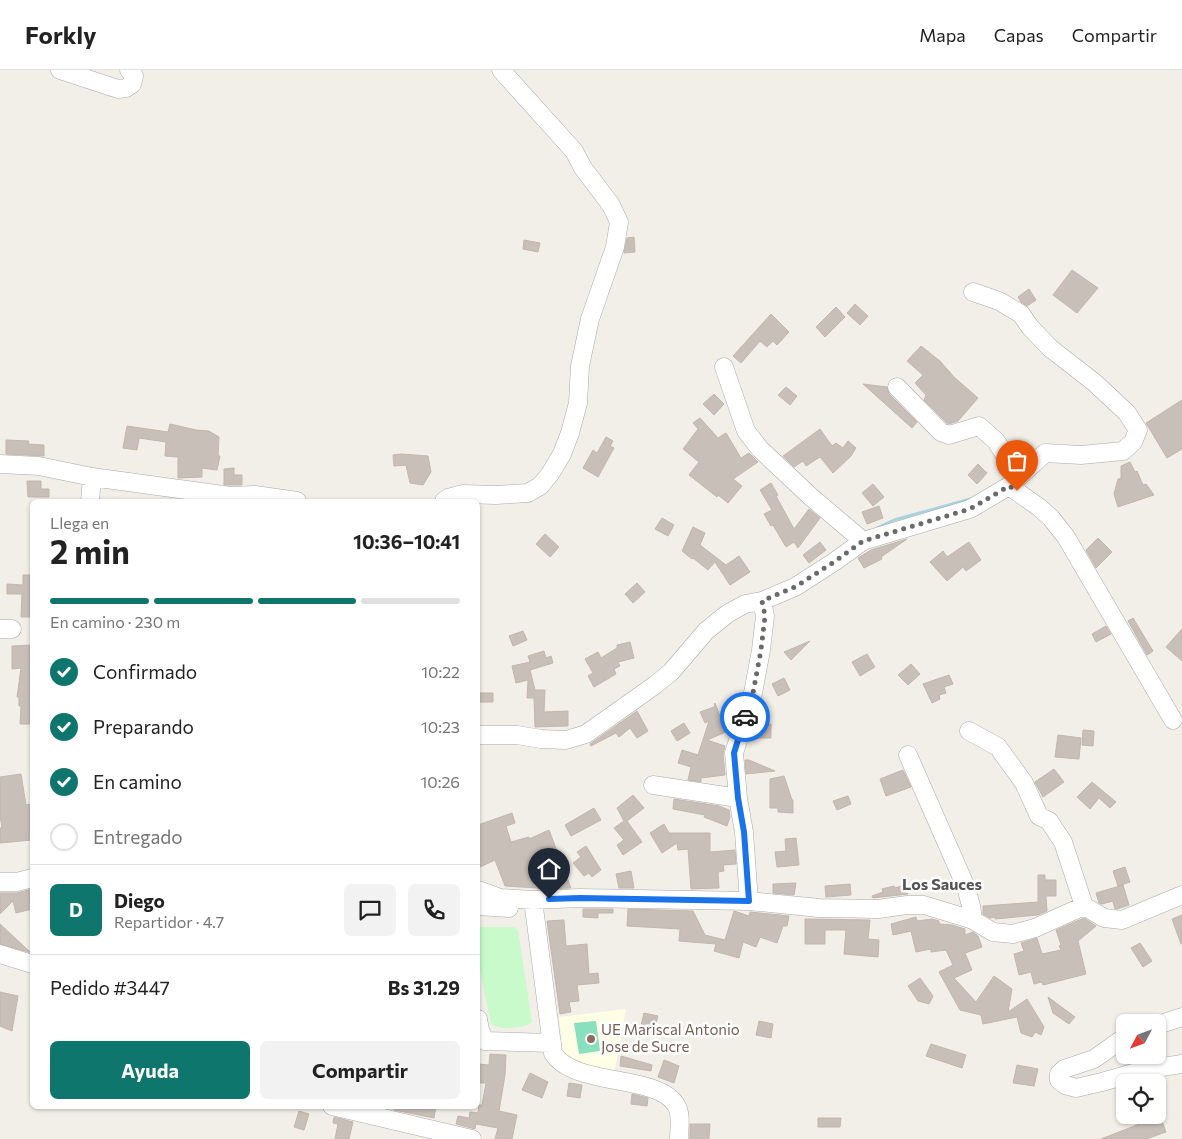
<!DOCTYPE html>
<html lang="es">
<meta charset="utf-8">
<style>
:root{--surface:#fff;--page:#f2f2f2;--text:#222;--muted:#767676;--line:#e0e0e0;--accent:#0f766e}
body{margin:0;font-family:Commissioner,sans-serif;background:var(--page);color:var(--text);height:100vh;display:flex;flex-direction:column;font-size:19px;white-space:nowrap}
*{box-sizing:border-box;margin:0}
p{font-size:16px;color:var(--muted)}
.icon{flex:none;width:28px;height:28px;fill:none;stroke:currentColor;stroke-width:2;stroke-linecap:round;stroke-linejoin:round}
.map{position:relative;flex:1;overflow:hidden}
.side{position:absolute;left:30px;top:429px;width:450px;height:610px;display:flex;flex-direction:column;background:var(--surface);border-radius:8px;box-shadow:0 1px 4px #0004}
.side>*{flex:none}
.needle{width:32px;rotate:229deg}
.tools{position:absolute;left:1116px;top:944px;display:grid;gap:10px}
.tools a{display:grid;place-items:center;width:50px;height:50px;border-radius:8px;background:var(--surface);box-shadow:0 1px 4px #0004;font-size:25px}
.pin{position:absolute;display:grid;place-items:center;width:42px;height:42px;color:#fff;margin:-51px -21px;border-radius:50% 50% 50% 0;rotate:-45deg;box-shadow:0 0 5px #0007}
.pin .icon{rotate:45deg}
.courier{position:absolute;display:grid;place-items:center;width:50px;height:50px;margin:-25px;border:4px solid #1a73e8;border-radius:50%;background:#fff;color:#222;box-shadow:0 1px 6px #0007}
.headline em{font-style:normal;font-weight:700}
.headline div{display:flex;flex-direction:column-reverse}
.headline{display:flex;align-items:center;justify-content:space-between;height:85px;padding:0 20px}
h1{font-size:32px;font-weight:700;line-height:38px}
.bar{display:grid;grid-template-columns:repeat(4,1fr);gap:8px 5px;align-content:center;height:60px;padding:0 20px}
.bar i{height:6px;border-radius:4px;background:var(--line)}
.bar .current{background:var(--accent)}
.bar p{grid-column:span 4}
.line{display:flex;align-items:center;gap:12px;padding:0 20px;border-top:1px solid var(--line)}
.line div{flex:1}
.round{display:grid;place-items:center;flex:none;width:52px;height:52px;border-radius:8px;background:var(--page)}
ol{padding:0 20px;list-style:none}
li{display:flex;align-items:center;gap:15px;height:55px}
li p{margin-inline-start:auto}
li .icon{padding:5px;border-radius:50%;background:var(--accent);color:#fff;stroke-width:4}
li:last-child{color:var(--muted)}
li i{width:28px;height:28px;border:2px solid var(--line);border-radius:50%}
.primary-button{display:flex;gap:10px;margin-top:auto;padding:10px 20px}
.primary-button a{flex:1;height:58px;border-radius:8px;background:var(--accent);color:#fff;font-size:20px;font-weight:700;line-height:58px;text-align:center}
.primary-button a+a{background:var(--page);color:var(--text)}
header{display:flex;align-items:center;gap:30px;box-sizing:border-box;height:70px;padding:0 25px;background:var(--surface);border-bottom:1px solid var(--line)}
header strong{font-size:24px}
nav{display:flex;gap:28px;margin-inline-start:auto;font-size:18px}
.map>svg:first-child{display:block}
.education{fill:#ffffe5}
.park{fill:#c8facc}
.pitch{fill:#88e0be}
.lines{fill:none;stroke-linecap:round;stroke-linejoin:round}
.stream{stroke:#aad3df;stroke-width:3}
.building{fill:#c7bfb8;stroke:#c4b6ab}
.minor-casing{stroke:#a9a9a9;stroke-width:19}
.minor{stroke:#fff;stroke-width:18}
.done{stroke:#6b6a68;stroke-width:5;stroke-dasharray:0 9}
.route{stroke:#1a73e8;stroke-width:6}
.education-dot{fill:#8d6e63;stroke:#fff;stroke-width:2}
.labels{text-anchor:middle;stroke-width:5;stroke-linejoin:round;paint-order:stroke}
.education-label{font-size:15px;fill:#785e54;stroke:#fff;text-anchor:start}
.neighbourhood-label{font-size:16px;font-weight:bold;fill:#555;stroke:#fff}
</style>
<header>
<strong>Forkly</strong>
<nav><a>Mapa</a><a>Capas</a><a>Compartir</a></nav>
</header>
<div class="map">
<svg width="1182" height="1069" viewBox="0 0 1182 1069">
<rect width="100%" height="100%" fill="#f2efe9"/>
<path class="education" d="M626 939 615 1000 564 991 559 947Z"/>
<path class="park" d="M478 857H514L518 860 532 952C524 959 500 960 491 954L478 892Z"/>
<path class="pitch" d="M596 951 600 981 579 984 574 953Z"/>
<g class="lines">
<path class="stream" d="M877 458 894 450 974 428"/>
</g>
<path class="building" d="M634 167 635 182 624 183 627 168Z
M524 170 540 173 538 182 523 179Z
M1072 200 1098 218 1077 243 1053 225Z
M1029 219 1036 230 1027 236 1021 232 1018 227Z
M855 234 868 246 860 255 847 243Z
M836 237 845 247 825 267 816 257Z
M771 244 789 262 777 275 773 271 767 277 760 271 741 293 733 286Z
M921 276 940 291 954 307 978 328 958 351 949 354 947 353 924 330 926 325 915 313 923 305 907 291Z
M863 314 887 317 889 324 917 352 912 358Z
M786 317 797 326 790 335 778 325Z
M714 324 724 334 714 345 703 334Z
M1182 330V379L1167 388 1146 353Z
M700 348 718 368 726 363 741 388 749 383 758 392 733 409 742 416 728 433 718 425 717 427 689 405 699 392 683 379 698 359 693 353Z
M170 354 196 360 209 361 219 367 218 386H220L217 400 202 398V407L178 408V387L165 386 166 372 139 368 137 380 123 378 127 356 168 362Z
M820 359 832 376 836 373 843 378 848 371 856 378 851 386 833 403 820 387 806 396 803 391 794 397 783 386Z
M606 367 613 371 610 376 614 378 598 407 583 398 593 380 597 383Z
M6 370 29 371 28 374 44 375V386L6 384Z
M401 384 428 386 431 402 423 415 410 413 406 395 394 396 393 385Z
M1130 392 1135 402 1137 401 1143 415 1146 414 1154 425 1118 437 1114 424 1118 409 1121 408V396Z
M978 394 987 403 977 414 968 405Z
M234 398V405H242V415H224V399Z
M27 411H41V419H49V427H28Z
M771 413 778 425 776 426 794 459 809 439 820 448 798 478 794 472 786 477 773 455 771 456 764 444 772 440 760 420Z
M873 414 884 427 873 436 862 423Z
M879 436 883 448 867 454 862 442Z
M662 448 674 455 668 466 655 459Z
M693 457 705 463 700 475 726 495 739 486 750 502 730 515 715 492 708 500 693 488 692 489 682 481Z
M545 464 559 477 550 487 536 474Z
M1098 468 1112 482 1096 498 1086 480Z
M907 469 881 487 882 489 864 498 858 488 871 480Z
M820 472 826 480 809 493 803 485Z
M969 472 981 490 966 501 963 497 947 511 930 492 943 481 947 487Z
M23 505H32V547H21L22 524H7V514L23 515Z
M637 513 645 522 633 533 625 524Z
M1133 548 1153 581 1147 585 1128 551Z
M1106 556 1111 564 1096 572 1092 564Z
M1182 559V591L1166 577Z
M523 561 527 570 513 576 509 566Z
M810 571 791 590 784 582Z
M630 572 634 588 618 592 620 596 614 599 616 604 594 617 588 606 593 603 585 589 598 582 601 588 617 578V575Z
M32 575V654H20L21 636H19V627H17L21 598 12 599V576Z
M544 581 546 588 551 586 553 593 530 600 535 620H545L544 642 568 641V656L535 657 534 628H527L528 610 516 613 512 596 530 592 528 586Z
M867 584 875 597 860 606 852 592Z
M911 594 920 604 908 615 898 605Z
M949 605 953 614 944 617 946 623 939 625 940 629 932 633 923 614Z
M784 608 790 620 778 626 772 614Z
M478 623H493V632H478Z
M715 633 726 662 707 670 725 676 723 684 725 705 701 708V712L688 710 691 697 678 693 682 680 698 685 709 651 705 653 700 642 714 637Z
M637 641 648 661 637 668 630 658 619 667 616 663 591 676 590 674Z
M684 653 690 663 677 671 671 661Z
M754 654H771V668H754Z
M1083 660 1094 661 1093 676 1082 675Z
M1058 665 1081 668 1079 689 1055 687Z
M745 690H749L775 701 746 704Z
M1054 699 1064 712 1043 727 1035 712Z
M903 700 911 717 886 726 880 709Z
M21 704 26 735 32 734V770L0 773V758H2L0 746V707Z
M784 706 792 730H793V743L778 742V738H770V709Z
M1092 712 1116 732 1110 738 1099 728 1090 739 1077 727Z
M633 725 644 738 627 751 642 772 623 785 617 775 624 770 614 758 624 751 617 738Z
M848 726 851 734 837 740 833 731Z
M674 729 719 736 729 740 730 747 727 756 704 747 705 745 673 739Z
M594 738 601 750 571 766 565 755Z
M512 743 515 753 506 756 511 772 529 767V769L549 760 571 818 538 819 537 818 505 816 495 790 478 798V755Z
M664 754 669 763H710V782L735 780 736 794 723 795 724 801 718 802 719 818 691 819 688 779 678 780 677 773 662 783 650 763Z
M796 768 799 795 777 797 775 782 786 781 785 769Z
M586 776 601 800 592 807 589 803 584 806 573 793 581 787 577 782Z
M1125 797 1130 812 1118 816 1113 801Z
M631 801 634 818H619L616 804Z
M1038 805H1045V810H1056V826H1046L1047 841 1038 845 995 849V847L990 848 983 844V836L1038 832Z
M796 813 794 825 773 823V814Z
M850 814 851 825 826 827 825 816Z
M904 815 908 824 873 828 872 826 883 822 882 819 894 816 895 818Z
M1123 815 1129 835 1117 839H1115L1113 831 1102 834 1099 833 1096 823Z
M32 819V839L16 843 13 831 0 844V823H17Z
M583 839H613V843H598V848L583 847Z
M628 839 693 841 705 865 725 870 734 841 749 846 750 842 789 846 787 856H783L777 873 760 867 756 877 743 872 739 888 714 881 716 874 679 871 680 859 627 856Z
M1182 845V874H1181L1172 849Z
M916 847 917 851 932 849 939 851V854L952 855 965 859V865L973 862 978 866 982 877 965 883 972 900 954 908 976 932 994 906 1012 919 1008 942 1027 929 1044 957 1041 965 1035 962 1032 967 1021 963 1017 947 983 954 981 945 960 940 939 902 953 895 946 880 931 882V879L916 882 911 861 893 865 891 854Z
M1084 848 1096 856 1078 871 1086 904 1043 915 1042 912 1034 914 1031 902 1019 905 1014 884 1024 881 1021 873 1037 868 1042 884 1061 880 1059 876 1061 875 1056 860Z
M805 849 870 850 868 869 879 870 878 887 844 884 846 860H825V874H805Z
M564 850 566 876 587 874 589 904 598 903 599 913 577 915 579 931 569 932 571 942 560 944 547 851Z
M0 854 29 881 32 882V883L0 874Z
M1140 873 1152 891 1143 897 1131 878Z
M920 908 933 926 929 934 918 931 908 916Z
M0 922 18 926 12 961 0 956Z
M1048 927 1075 947 1069 954 1053 943Z
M644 943 658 946 653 964 640 960Z
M759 951 773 954 771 968 756 965Z
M931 974 966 985 962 998 926 986Z
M490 984 506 985 505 1005 499 1041 517 1045 512 1069H495L498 1058 476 1054 475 1059 456 1054 458 1046 469 1048 470 1042 478 1043 479 1035H482L486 1013H478V994L489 995Z
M621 986 652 995 651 1001 620 996Z
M664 990 679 996 674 1013 658 1007Z
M1017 995 1038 999 1034 1016 1013 1013Z
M530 1003 548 1012 542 1028 522 1020Z
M569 1013 582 1015 580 1028 567 1026Z
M632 1024 648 1028 647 1036 631 1034Z
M395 1036H436L434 1048 394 1040Z
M299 1041 309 1044 304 1060 294 1057Z
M1160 1046 1166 1062 1146 1069H1101Z
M334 1047 353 1052 349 1069H335L338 1054 333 1053Z
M818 1048H841L840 1057H818Z
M690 1054H710L709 1069H690Z"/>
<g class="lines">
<g class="minor-casing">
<path id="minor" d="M60 0 118 19 126 18 132 14 134 6 129 0
M973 222 999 231 1021 244 1030 257 1050 278 1095 313 1127 343 1138 360 1133 372 1123 381 1081 385 1045 383 1009 416
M724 297 746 361 760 379 810 426 863 471
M897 317 941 362 949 365 979 356 996 371 1008 390 1015 409
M0 394 39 396 92 407 230 426 255 425 297 431
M90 431 92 407
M444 431 448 428 463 424 496 425 528 423 540 416 550 404 562 384 570 363 578 333 580 296 590 249 615 177 619 152 611 135 583 98 574 81 501 0
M0 559H12
M969 661 998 677 1024 713 1039 746 1049 751 1063 772 1084 836 1104 848 1122 850 1182 825
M478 665H517L541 669 566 670 586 664 655 615 671 602 706 561 727 544 745 534 762 531 795 517 834 492 863 471 970 439 1009 416 1040 438 1051 448 1066 467 1173 650
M908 685 966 817 971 836 973 850
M653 715 738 728
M0 812H17L32 808
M478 820 500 828 533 830 580 828 749 831 819 838 878 839 907 835H924L973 850 993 862 1013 864 1035 858 1084 836
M533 830 553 983C573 1017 658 1004 676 1035 682 1044 679 1059 679 1069
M749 831 744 762 738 728 734 683 753 623 761 580 765 546 762 531
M478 836 509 838
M0 884 32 894
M478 949 480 960 485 971 552 973
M1158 955 1182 947
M1125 967 1094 989 1064 999 1059 1004V1010L1065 1015 1076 1018 1102 1012 1144 1000 1182 994
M332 1036 472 1069"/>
</g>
<use href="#minor" class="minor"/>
</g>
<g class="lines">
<path class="done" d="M745 647 753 623 761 580 765 546 762 531 795 517 834 492 863 471 970 439 1009 416 1017 421"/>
<path class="route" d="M549 829 580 828 749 831 744 762 738 728 734 683 745 647"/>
</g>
<circle class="education-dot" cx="591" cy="969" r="5"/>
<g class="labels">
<g class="education-label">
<text x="601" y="965">UE Mariscal Antonio<tspan x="601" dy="17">Jose de Sucre</tspan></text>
</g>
<g class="neighbourhood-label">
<text x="942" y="820">Los Sauces</text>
</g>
</g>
</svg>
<div class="tools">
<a><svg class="needle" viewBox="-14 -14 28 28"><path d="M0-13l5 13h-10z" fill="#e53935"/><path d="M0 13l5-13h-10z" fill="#767676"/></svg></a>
<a><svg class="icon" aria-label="locate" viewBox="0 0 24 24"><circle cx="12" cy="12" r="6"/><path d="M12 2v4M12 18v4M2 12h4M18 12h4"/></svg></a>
</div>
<div class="pin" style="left:1017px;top:421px;background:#ea580c"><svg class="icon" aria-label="bag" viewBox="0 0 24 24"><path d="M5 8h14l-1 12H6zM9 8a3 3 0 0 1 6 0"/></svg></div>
<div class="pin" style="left:549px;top:829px;background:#1f2937"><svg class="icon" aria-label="home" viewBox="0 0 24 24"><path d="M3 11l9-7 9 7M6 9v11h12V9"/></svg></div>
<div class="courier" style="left:745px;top:647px"><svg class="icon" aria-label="car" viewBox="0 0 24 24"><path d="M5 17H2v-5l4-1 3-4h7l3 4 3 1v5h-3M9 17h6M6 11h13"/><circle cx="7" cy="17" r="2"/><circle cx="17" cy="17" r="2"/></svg></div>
<section class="side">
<div class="headline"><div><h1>2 min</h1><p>Llega en</p></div><em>10:36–10:41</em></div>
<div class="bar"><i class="current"></i><i class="current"></i><i class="current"></i><i></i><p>En camino · 230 m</p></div>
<ol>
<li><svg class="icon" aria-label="check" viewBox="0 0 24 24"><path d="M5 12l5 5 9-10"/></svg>Confirmado<p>10:22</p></li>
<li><svg class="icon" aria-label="check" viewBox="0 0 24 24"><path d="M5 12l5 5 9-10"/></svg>Preparando<p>10:23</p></li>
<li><svg class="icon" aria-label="check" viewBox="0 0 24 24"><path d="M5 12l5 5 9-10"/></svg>En camino<p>10:26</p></li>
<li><i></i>Entregado</li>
</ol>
<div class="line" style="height:90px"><b class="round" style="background:var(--accent);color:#fff">D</b><div><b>Diego</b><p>Repartidor · 4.7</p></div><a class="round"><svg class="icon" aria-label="chat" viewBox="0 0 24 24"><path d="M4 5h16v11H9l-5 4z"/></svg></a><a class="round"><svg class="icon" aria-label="phone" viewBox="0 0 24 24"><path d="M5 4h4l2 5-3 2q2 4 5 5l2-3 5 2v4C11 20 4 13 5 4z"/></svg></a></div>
<div class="line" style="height:65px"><div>Pedido #3447</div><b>Bs 31.29</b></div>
<div class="primary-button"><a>Ayuda</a><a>Compartir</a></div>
</section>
</div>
